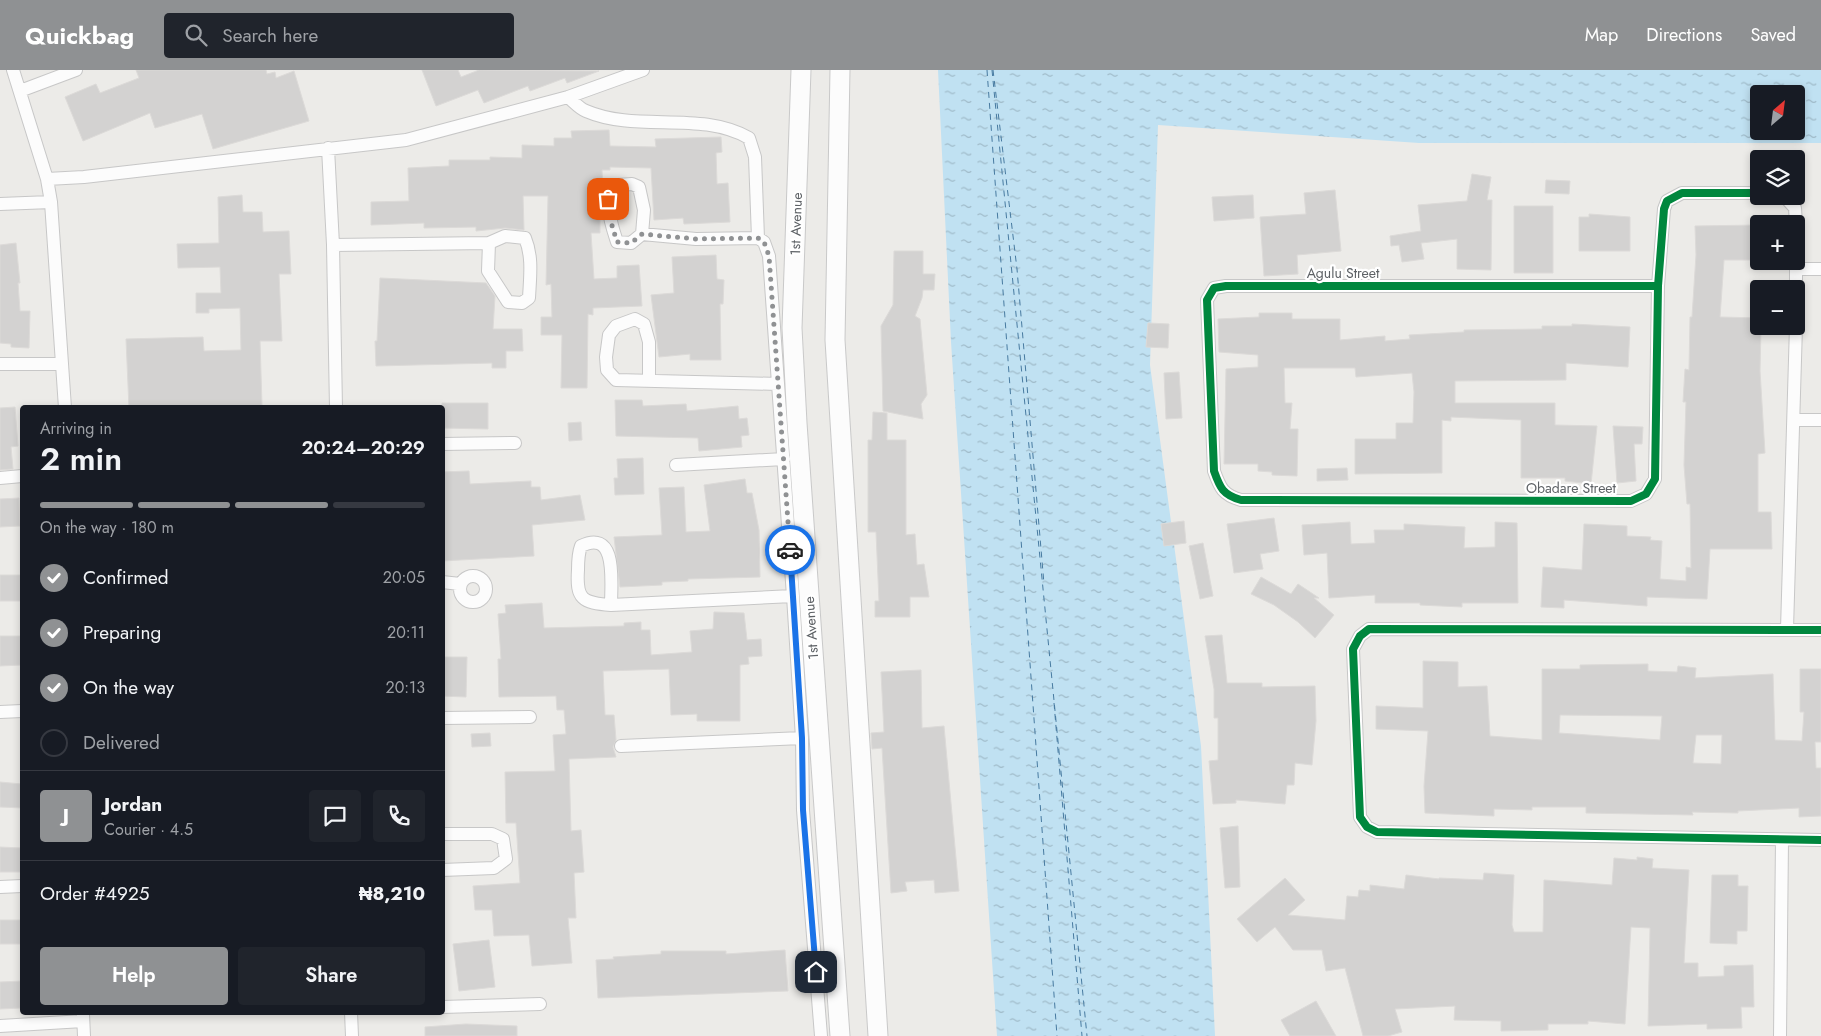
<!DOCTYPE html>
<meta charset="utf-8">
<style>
:root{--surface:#171b24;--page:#20242c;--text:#f1f3f6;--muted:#9ea1a6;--line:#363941;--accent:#8f9193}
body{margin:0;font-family:Jost,sans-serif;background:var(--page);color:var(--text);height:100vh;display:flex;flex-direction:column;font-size:19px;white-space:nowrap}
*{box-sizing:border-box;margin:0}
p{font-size:16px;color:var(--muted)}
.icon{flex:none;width:28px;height:28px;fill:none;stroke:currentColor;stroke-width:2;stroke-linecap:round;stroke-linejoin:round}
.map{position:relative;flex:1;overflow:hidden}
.details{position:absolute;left:20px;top:335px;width:425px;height:610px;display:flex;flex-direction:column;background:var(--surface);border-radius:5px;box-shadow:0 2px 8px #0003}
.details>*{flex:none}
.needle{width:32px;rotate:28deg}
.controls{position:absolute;left:1750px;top:15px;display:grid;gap:10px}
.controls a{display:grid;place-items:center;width:55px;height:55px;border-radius:5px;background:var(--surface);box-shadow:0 2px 8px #0003;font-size:25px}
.pin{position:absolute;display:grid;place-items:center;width:42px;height:42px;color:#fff;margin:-21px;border-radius:10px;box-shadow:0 2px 8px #0006}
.courier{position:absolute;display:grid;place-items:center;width:50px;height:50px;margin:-25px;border:4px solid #1a73e8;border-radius:50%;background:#fff;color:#222;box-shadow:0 1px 6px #0007}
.overview em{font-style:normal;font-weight:600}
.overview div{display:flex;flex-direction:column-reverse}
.overview{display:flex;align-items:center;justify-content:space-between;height:85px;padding:0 20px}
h1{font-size:32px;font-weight:600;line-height:38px}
.bar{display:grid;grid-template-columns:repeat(4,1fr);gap:8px 5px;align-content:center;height:60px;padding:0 20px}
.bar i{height:6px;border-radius:4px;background:var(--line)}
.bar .current{background:var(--accent)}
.bar p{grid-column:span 4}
.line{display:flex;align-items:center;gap:12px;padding:0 20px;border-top:1px solid var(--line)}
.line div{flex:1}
.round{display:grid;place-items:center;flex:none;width:52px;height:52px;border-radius:5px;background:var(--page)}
ol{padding:0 20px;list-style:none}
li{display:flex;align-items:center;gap:15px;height:55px}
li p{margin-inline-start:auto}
li .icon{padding:5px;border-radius:50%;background:var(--accent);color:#fff;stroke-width:4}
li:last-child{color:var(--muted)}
li i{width:28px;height:28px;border:2px solid var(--line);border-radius:50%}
.action{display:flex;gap:10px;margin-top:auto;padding:10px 20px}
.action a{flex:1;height:58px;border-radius:5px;background:var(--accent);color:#fff;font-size:20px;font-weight:600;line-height:58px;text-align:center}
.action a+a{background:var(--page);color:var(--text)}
header{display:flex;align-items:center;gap:30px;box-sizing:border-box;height:70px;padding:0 25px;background:var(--accent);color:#fff}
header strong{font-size:24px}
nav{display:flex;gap:28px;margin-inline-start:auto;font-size:18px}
.search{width:350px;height:45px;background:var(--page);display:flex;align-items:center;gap:12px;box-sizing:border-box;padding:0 18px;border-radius:5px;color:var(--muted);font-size:19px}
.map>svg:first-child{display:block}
.water{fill:url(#water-ripples);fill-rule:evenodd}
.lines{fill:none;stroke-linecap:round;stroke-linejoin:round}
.ferry{stroke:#477aa0;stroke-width:1;stroke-dasharray:6 5;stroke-linecap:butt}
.building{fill:#d3d2d1;stroke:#dcdad8;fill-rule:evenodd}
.street-casing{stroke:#c7c7c7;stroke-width:14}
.secondary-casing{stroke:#c9c9c9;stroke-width:21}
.street{stroke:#fcfcfc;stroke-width:12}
.secondary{stroke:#fcfcfc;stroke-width:19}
.cycleway-casing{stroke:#fff;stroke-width:11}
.cycleway{stroke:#00873e;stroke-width:8}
.done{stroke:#8f9193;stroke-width:5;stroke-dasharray:0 9}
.route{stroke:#1a73e8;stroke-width:6}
.labels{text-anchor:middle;stroke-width:4.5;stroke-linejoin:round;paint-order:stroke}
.street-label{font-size:14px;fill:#5d6165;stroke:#fff}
</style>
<header>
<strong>Quickbag</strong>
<div class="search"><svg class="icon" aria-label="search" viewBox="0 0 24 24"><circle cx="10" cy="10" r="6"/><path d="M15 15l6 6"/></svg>Search here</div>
<nav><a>Map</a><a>Directions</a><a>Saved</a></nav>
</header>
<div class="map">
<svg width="1821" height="966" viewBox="0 0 1821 966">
<defs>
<pattern id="water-ripples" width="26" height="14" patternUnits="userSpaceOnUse" patternTransform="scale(1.25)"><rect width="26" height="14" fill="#c0e1f2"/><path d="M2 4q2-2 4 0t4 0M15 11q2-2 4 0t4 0" fill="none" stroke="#9fbac8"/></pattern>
</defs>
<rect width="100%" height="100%" fill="#ecebe8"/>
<path class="water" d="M938 0H1821V73H1419L1158 55 1150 295 1201 676 1215 966H997L951 272ZM1759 24H1796V61H1759Z"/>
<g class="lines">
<path class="ferry" d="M987 0 1057 966
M992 0 1087 966
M993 0 1017 199 1044 514
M1054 633 1082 966"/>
</g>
<path class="building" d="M136 0H266L267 4 275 2 276 8 294 1 309 51 213 79 202 44 155 58 150 43 83 71 65 27 96 14 100 23 139 8Z
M422 0H458L461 7 479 0 599 1 567 13 565 8 530 21 528 16 484 33 478 20 436 36Z
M609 60 610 76 656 77 655 69 721 67 722 82 716 83 717 114 728 113 730 152 684 154 683 148 654 150 651 98 610 97V100H602L603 123H600V163H591L594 209 617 208V196L639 195 642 236 593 238V245L588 244 587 318H561L562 265H541V247H552L551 214 546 215 548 126H523L524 160 505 158 476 161V157L424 158V153L371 155V132L409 131 408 98 449 96V90H490V87L522 88V75L554 76V68H572L571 61Z
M1472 104 1491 107 1487 130H1492L1491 200 1457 199V169L1421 173 1424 189 1402 192 1399 175 1391 176 1390 166 1421 161 1418 135 1467 131Z
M1546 110 1570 111 1569 124 1545 123Z
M1335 120 1341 181 1297 185 1298 204 1264 206 1260 147 1306 144 1304 123Z
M242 125 243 142H262L263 162 289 161 291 204H279L282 271H260L262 336 129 338 126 269 203 267 204 281 241 280 240 238 209 239V243H196V223H221L220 197 178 198 177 174 219 173 218 127Z
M1253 125 1254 148 1214 151 1212 127Z
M1514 136H1553V203H1514Z
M1589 144 1630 147V181H1579V147H1589Z
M1759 155V190H1724L1720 247 1759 248V256H1761L1760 301 1765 383 1758 384V442H1771L1772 479H1710L1707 529 1647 527V536L1564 530V538L1541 537 1543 497 1582 500 1584 454 1627 456V466L1651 467 1650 470 1662 471 1660 509 1686 511V497L1691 498 1690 434H1687L1684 395 1686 332H1683L1685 299 1689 300 1690 247H1692L1696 185 1695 156Z
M16 173 20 213H18L20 241H30L29 278 11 277V274L0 273V175Z
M894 181H923V204H935L934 220H923L922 228 915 246 920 249 927 325 921 334 923 349 883 341 881 256 893 235Z
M716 185 717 209 724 210 723 234H720L721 290H690V284L659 287 651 225 674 223 672 187Z
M380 208 486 213 495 226 493 259H522L523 281H506V298H492V293L376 296 375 271H377Z
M1259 243H1292V249H1340V270L1385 266V271L1410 269 1409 265 1464 262V260L1542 259V256H1572V254L1630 257 1628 297 1566 293V310L1455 311V333H1555V355L1597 356 1591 414 1565 411V408H1521V350L1451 347V351L1442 350V403L1355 404V369H1396V353H1413L1414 322 1412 303 1356 307 1355 298H1284L1285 333H1292L1290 359H1298L1297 406 1272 405V402L1258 401V394H1224L1226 299 1258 297V285L1219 282 1218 249 1259 247Z
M1148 253 1169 254 1168 278 1146 277Z
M1179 302 1182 348 1166 349 1164 303Z
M615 330H642L643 336 686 334 687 341 738 336 739 349 747 348 749 365 741 366 742 377 699 381 698 368 616 366Z
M442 333H488V359L442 358Z
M15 337 18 376 11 377 13 399 0 400V338Z
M873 342 887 343V370H906V465L915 464 917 495 924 494 929 527H910V547H875V531H879L876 462H868V370H872Z
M581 352 582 370 569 371 568 353Z
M1613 356 1643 357 1642 374H1634L1636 411 1617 413Z
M643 388 644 424 615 425 614 408H618L617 389Z
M1347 398 1348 410 1317 411V399Z
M469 401 470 414 531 411V417H540L541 430 580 425 585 450 532 455 534 486 442 491V402Z
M745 409 747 423H752L759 460 760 507 688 509V511L662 512V515L620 517 614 467 662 465 659 418 684 417 686 462 710 461 704 415Z
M19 428 20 456 0 457V429Z
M1274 448 1279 481 1260 484 1263 499 1234 503 1227 454Z
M1184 451 1186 473 1164 476 1161 454Z
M1350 452 1351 474 1375 473 1374 460H1404V454L1465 457 1464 478 1495 477V452L1517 453 1518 533H1462V537L1420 535V533H1375V525L1329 528 1327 483 1304 485 1302 455Z
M1203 473 1213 526 1200 529 1189 476Z
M0 505H22V531H0Z
M1261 507 1291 524 1298 514 1319 528H1314L1334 545 1315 568 1298 552 1274 535 1251 524Z
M542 533 544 558 624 556V553L641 552V560H650L651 585 692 582 690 561 713 559 714 542 744 543 747 570 761 569 762 586 748 587 749 594 740 595V651H697V644L671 645 669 599 603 601 605 645H614L616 670 613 677 616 687 569 689 571 761 581 760 584 802 574 803 576 848H568L572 893 532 896 529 865 494 866 492 840H475L473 816 520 813 516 753H506L505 702 555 701 553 665 566 664 564 640H557L556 626 499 627 498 589H501L498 544 506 543 505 535Z
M1222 565 1227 613H1262V617L1315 616 1316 651 1312 695 1295 693 1294 715H1287L1285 734 1236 730V733L1213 734 1209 691 1218 690V648H1214V619L1205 566Z
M0 566H21L22 595 0 596Z
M442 587H467L466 627 442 626Z
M1423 591 1458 592V617L1487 616 1490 666 1542 670V599H1580V595L1648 594V601L1677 602 1678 596 1696 598 1695 608 1773 604 1775 670 1802 671 1804 642H1800V599H1821V672H1815L1816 698H1821V746L1799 747V738L1738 741V743L1692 742 1693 745 1586 743V737H1532V740L1494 739V746L1425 743 1424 716 1428 661 1376 659V636L1423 638ZM1560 645 1662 646 1660 670 1559 663ZM1696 665H1722L1721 694 1693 693Z
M921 600 922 658 944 656 959 821 935 823 934 810 905 812 907 821 891 823 882 678 872 679 871 663 884 662 881 602Z
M490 663 491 676 472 677 471 664Z
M0 712 22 714V738L0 737Z
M1238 756 1240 817 1225 818 1220 758Z
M0 777 22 778V802H0Z
M1637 787 1653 789 1652 798 1689 800 1684 893H1698V907L1724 906V896L1753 895 1754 937H1741L1742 958 1707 959V954L1648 956 1650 858 1631 857 1625 954 1588 951V954H1548V960L1501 961V951L1454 950 1455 936 1395 939 1402 962 1388 966H1363L1345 898 1326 901 1322 880H1293L1275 857 1257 872 1237 849 1285 808 1305 830 1288 845 1345 850 1347 826 1358 827 1359 820 1370 821V815L1404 819 1406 805 1439 809V808L1483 810 1484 803 1514 805 1512 855 1514 862H1543L1544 810 1612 815 1614 788 1637 790Z
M1712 805H1738V816H1748L1747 861H1737V874L1710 873Z
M0 850H22V874H0Z
M489 870 495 917 459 921 453 874Z
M785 880 788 921 598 928 596 890 614 889 613 887 661 884V881H726V884Z
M22 911V938L0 939V912Z
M1316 931 1336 966H1290L1281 950Z
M466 954 517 956V966H425V957Z"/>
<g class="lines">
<g class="street-casing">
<path id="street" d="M13 0 47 109 51 132 65 338
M20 21 76 0
M568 27C574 32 580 39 586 41 637 63 700 40 749 68L755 87 758 168
M328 78 333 175 336 338
M47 109 84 107 406 70 568 27 643 0
M1784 126 1795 138 1796 154
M0 134 51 132
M642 164 644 140 639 117 632 114 618 115C602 130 611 153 617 172L631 173 642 164 696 169 758 168 764 172 769 186 793 526 802 668 803 740 821 966
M333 175 489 173 505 166 525 168C533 187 530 207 529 228L522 233 508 232 488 201 489 173
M1796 181V229
M1797 199H1821
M1658 216H1226L1214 218 1207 230 1214 401C1220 418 1223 425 1241 430L1631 431 1646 424 1655 409 1658 216 1664 139 1667 131 1682 123H1759
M0 294H62
M649 311V272L644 254 635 249 616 256 609 265 606 287 607 300 616 310 778 314
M1794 350H1821
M442 374 515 373
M676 395 784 389
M0 408 22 406
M460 519a13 13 0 1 1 26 0a13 13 0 1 1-26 0Z
M442 512 460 514
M611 535C611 513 618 458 581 476 578 484 578 491 578 500 576 529 582 533 611 535L793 526
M1787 559 1796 256
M1821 560 1369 559 1360 566 1353 579 1360 747 1367 757 1377 762 1821 770
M0 642 22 641
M442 648 530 647
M621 676 802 668
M442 764H492L503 769 506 789 494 798 442 800
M0 817 22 816
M442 937 540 934
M351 942 352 966
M83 944 84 966
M0 956 83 951
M1780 966 1782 770"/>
</g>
<g class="secondary-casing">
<path id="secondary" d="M801 0 792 258 797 353 840 966
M840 0 835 270 878 966"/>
</g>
<use href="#street" class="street"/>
<use href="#secondary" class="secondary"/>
<g class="cycleway-casing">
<path id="cycleway" d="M1658 216H1226L1214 218 1207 230 1214 401C1220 418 1223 425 1241 430L1631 431 1646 424 1655 409 1658 216 1664 139 1667 131 1682 123H1759
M1821 560 1369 559 1360 566 1353 579 1360 747 1367 757 1377 762 1821 770"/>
</g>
<use href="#cycleway" class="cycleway"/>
</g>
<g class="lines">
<path class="done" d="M608 129 611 152 617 172 631 173 642 164 696 169 758 168 764 172 769 186 790 480"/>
<path class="route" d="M790 480 802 668 803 740 816 902"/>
</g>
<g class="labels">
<g class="street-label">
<text transform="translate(796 154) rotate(-88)" y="5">1st Avenue</text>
<text x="1343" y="208">Agulu Street</text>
<text x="1571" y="423">Obadare Street</text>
<text transform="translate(811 558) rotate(-94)" y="5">1st Avenue</text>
</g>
</g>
</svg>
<div class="controls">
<a><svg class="needle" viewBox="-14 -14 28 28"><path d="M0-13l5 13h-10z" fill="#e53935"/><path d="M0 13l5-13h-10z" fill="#9ea1a6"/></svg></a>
<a><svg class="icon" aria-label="layers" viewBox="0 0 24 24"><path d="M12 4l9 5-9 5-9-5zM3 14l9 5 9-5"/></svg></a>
<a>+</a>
<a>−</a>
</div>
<div class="pin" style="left:608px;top:129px;background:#ea580c"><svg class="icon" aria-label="bag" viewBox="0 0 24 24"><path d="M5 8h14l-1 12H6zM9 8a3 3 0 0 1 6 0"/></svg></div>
<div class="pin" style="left:816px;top:902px;background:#1f2937"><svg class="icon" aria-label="home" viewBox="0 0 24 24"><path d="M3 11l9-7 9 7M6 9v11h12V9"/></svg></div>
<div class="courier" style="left:790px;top:480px"><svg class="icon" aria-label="car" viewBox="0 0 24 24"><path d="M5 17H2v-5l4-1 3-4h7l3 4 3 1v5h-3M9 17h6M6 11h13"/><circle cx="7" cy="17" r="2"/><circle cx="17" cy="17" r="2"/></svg></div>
<section class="details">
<div class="overview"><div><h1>2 min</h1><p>Arriving in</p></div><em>20:24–20:29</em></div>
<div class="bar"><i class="current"></i><i class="current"></i><i class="current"></i><i></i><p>On the way · 180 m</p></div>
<ol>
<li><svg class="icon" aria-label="check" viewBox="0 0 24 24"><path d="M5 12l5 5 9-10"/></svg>Confirmed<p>20:05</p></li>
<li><svg class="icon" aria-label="check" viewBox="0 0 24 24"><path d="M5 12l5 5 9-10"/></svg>Preparing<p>20:11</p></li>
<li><svg class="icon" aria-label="check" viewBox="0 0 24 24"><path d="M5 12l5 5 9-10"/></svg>On the way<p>20:13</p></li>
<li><i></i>Delivered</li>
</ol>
<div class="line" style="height:90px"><b class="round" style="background:var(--accent);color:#fff">J</b><div><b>Jordan</b><p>Courier · 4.5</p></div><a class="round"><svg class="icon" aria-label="chat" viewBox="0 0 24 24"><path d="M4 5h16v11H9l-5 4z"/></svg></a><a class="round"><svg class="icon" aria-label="phone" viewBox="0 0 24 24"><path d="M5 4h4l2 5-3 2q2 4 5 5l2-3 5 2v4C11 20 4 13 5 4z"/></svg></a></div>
<div class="line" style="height:65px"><div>Order #4925</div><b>₦8,210</b></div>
<div class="action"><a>Help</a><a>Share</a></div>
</section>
</div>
